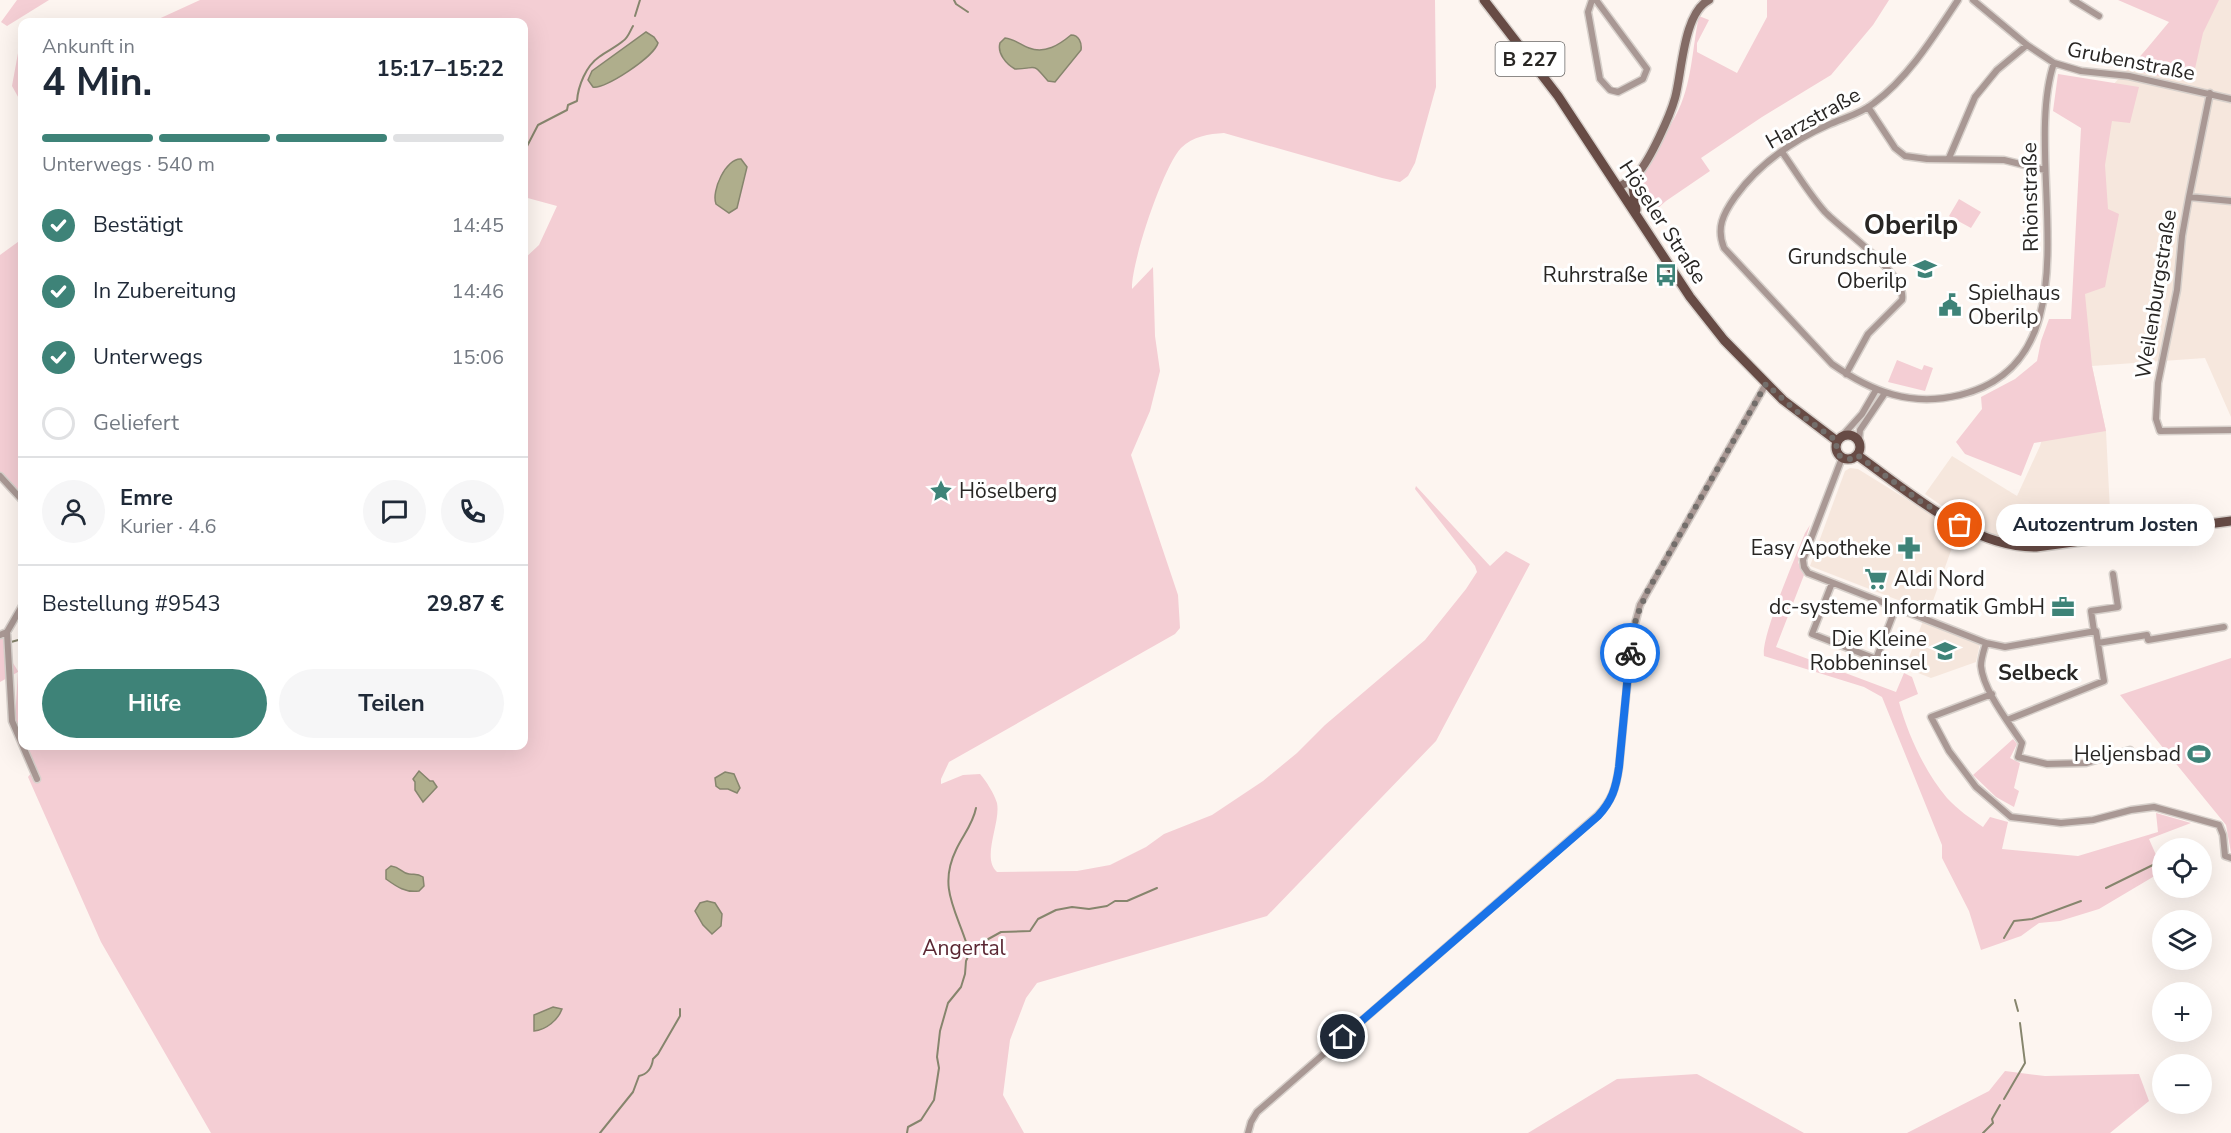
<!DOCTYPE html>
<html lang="de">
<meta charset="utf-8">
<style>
:root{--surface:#fff;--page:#f6f6f7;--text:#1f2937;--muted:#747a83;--line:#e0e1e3;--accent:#3e8378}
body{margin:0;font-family:"Nunito Sans",sans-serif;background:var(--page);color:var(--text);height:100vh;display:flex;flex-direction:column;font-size:22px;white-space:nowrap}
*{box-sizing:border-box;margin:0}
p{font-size:20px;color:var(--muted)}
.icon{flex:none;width:33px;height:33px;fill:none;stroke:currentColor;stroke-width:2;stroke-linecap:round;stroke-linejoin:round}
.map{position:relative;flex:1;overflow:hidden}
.sheet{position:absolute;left:18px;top:18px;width:510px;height:732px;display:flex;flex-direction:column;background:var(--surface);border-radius:12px;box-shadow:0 6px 24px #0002}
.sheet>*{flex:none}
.tools{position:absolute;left:2152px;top:838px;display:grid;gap:12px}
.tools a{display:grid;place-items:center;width:60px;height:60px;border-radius:50%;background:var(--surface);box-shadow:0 6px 24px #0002;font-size:30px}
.pin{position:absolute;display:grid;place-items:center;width:51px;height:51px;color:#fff;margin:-26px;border:3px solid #fff;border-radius:50%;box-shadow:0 2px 6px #0007}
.courier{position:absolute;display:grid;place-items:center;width:60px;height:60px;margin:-30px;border:4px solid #1a73e8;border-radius:50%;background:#fff;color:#222;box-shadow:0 2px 8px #0007}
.bubble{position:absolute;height:42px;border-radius:21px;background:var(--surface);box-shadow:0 6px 24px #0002;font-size:20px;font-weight:700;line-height:42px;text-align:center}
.overview em{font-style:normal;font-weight:700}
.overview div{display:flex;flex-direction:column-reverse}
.overview{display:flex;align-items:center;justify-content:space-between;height:102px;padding:0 24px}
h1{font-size:39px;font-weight:700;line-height:45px}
.bar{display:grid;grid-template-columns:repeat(4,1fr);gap:9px 6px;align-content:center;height:72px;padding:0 24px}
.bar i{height:8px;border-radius:4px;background:var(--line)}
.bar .selected{background:var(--accent)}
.bar p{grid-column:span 4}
.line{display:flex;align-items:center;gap:15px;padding:0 24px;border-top:2px solid var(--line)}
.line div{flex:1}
.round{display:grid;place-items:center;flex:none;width:63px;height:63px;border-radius:32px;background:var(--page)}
ol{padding:0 24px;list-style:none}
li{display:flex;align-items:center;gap:18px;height:66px}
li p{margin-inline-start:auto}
li .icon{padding:6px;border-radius:50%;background:var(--accent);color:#fff;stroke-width:4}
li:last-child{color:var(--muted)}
li i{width:33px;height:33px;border:3px solid var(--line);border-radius:50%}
.button{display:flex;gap:12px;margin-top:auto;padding:12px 24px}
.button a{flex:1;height:69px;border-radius:36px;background:var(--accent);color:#fff;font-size:24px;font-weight:700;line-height:69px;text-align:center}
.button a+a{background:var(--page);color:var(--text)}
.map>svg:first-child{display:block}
.built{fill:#f6e7dd}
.green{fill:#f4ced4}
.water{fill:#afae8c;stroke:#86856d;stroke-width:1.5}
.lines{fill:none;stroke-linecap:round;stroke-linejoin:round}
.stream{stroke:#86856d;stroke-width:2}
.minor-casing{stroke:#d7d0cb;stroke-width:9}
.secondary-casing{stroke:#d7d0cb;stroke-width:11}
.primary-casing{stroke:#d7d0cb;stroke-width:12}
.minor{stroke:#a99894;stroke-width:6}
.secondary{stroke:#836b65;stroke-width:8}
.primary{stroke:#674b45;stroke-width:9}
.done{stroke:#736e6b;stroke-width:6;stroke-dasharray:0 10.8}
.route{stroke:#1a73e8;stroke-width:8}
.labels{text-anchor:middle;stroke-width:6;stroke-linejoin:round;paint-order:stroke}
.shield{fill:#fff;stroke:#686766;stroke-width:1.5}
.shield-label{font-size:20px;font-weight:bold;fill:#282624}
.street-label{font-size:21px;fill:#282624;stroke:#fff}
.poi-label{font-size:21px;fill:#282624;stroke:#fff;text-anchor:end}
.park-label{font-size:21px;fill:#5b2733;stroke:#fff}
.neighbourhood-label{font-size:22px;font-weight:bold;fill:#282624;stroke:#fff}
.district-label{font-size:27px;font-weight:bold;fill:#282624;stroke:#fff}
</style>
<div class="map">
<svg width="2231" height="1133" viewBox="0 0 2231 1133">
<rect width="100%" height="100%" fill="#fdf5f0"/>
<path class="built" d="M2193 0H2231V417L2205 358 2092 366 2106 431 2111 531 2023 542 2001 538 1958 517 1925 494 1952 456 2017 496 2040 446 2061 374 2084 282 2108 90Z
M1850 468 1858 469 1958 531 1929 612 1810 566 1845 471Z
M1923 621 1980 643 1976 662 1931 678 1905 668Z"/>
<path class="green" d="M17 0H49L7 26 1 22Z
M200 0H1435L1436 87 1415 163 1408 176 1400 182 1382 178 1224 133C1209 134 1193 136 1181 148 1163 167 1131 263 1132 289L1153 267 1155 336 1160 371 1150 411 1131 455 1178 595 1180 628 1175 634 949 762 941 779V784L963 775 980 774C986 781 994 793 997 803 1001 823 981 858 997 872L1077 871 1110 865 1146 847 1164 834 1212 815 1263 781 1297 753 1325 725 1425 640 1466 589 1477 572 1475 566 1415 489 1416 486 1490 566 1506 551 1530 564 1436 741 1267 916 1037 983 1026 998 1010 1040 1003 1095 1024 1133H211L101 942 28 777 35 768 26 746H524V259L539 245 557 206 524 197V22H152Z
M1767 0H1889L1873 25 1831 75 1762 117 1701 158 1710 171 1666 201 1649 216C1645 208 1639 199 1638 190 1637 178 1669 129 1676 115 1692 85 1692 49 1699 16L1709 20 1697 43V52L1737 73 1767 17Z
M2118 0H2219L2203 33 2192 82 2129 70 2169 22Z
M22 31V104L12 86Z
M2058 74 2139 87 2130 123 2112 121 2105 165 2108 209 2119 214 2105 287 2085 294 2092 366 2106 431 2034 443 2021 476 1965 454 1956 442 1982 409 1981 397 2015 379 2037 361 2041 341 2049 319H2071L2081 128 2053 111Z
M1959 199 1981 212 1971 228 1949 216Z
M22 239V496L0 473V255Z
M1897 360 1922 370 1924 365 1933 368 1925 391 1888 382Z
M1810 525 1798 562 1804 575 1776 647 1896 692 1904 673 1912 677 1918 694 1899 702C1908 735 1925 772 1947 798 1958 810 1970 818 1983 827L1990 817 2008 822 2002 849 2078 856 2158 832 2156 813 2191 823 2149 839 2163 871 2099 909 2060 921 2039 923 2021 936 1981 950 1969 911 1942 858V845L1882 697 1864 687 1764 656C1761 636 1796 556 1805 533Z
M4 630 11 660 18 671 22 667V737L15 719 18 672 0 682V631Z
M2231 658V853L2226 825 2120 695Z
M2013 739 2017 744 2010 758 2020 763 2014 788 2019 791 2014 807 1996 797 1973 775Z
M2005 1071 2045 1076 2139 1074 2149 1101 2110 1133H1907L1989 1091Z
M1697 1074 1804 1133H1528L1617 1079Z"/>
<path class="water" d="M646 32 654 37 658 43C654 57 604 90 593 87L588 80 592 71Z
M1071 35C1079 35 1082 43 1081 50L1055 82 1048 81C1031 61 1038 69 1015 69 1006 64 997 53 1000 43L1005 38C1015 39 1020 45 1029 48 1045 54 1059 45 1071 35Z
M741 159 747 167 737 208 729 213 716 204C711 191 726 158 741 159Z
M419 771 430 781H433L437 787 423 802 415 790V782L413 779Z
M725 772 734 774 740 788 737 793 728 789H720L716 786 715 778Z
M391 866C401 867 401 873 409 874 415 875 417 873 423 877L424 886 419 891C406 893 397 887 386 879V870Z
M707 901 715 903 722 914 721 926 712 934 703 925 695 911 700 903Z
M553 1007 562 1009C558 1020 546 1030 534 1031V1015Z"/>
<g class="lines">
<path class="stream" d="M954 0 956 4 968 12
M635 16 640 0
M524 152 538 125 567 110 568 105 577 101C578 86 586 66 599 57 607 51 616 47 623 41 628 38 630 31 633 26
M11 642 22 639
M2106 888 2161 861
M2004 938 2014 921 2032 919 2081 901
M971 948 967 945C956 910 938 887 956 850 963 835 973 824 976 808
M2015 1000 2018 1011
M2004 1099 2025 1063 2020 1023
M600 1133 633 1092 639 1076C648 1074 652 1067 653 1059L658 1054 680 1016V1009
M907 1133 908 1127 921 1120 934 1100 939 1068 937 1057 940 1031 948 1003 961 987 965 974 966 961 972 948 1001 932 1030 931 1038 919 1056 910 1072 907 1089 909 1107 906 1115 901H1127L1157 888
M1983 1133 1993 1123 1992 1119 2000 1105"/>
<g class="minor-casing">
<path id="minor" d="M1592 0 1588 12 1600 79 1610 90 1618 92 1643 79 1647 69 1596 0
M1958 0C1934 36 1909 77 1874 103 1861 114 1843 118 1828 125 1792 141 1758 165 1735 197 1723 214 1716 228 1724 248L1832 364C1872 392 1911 407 1960 395 2102 360 2020 163 2054 63
M1973 0 2027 45 2054 63 2081 71 2129 76 2231 99
M2073 0 2099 16
M2210 93 2189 197 2182 236 2177 290 2158 383 2156 419 2160 431 2231 430
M1868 107 1895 148 1905 156 1927 159 2004 160 2045 170
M1782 152C1796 172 1809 194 1825 212 1842 230 1908 275 1902 300L1868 334 1846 374
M1949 158 1975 97 1997 70 2027 45
M2189 197 2231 201
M1843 435 1862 414 1876 390
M1859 440 1860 430 1885 393
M1842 458 1803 560 1804 567 1808 573 1986 643 2005 647 2096 631 2104 681 2007 720
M0 476 22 500
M1832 583 1812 634 1876 659 1896 607
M2094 631 2091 611 2118 607 2113 574
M7 632 12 721 37 779
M0 635 7 632 22 606
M1986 643C1984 650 1981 658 1981 666 1983 690 2009 723 2022 743L2018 757 2047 764 2086 763 2130 750
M2098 643 2147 635 2148 640 2224 627
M1992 694 1931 717 1949 751 1976 787 2011 817 2061 823 2093 820 2131 810 2154 807 2219 825 2223 835 2225 856 2231 858
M1248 1133 1251 1122 1257 1112 1597 816C1612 801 1616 788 1619 767L1632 635 1640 605 1766 384"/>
</g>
<g class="secondary-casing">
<path id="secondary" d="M1619 187C1625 183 1633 179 1638 173 1650 160 1670 116 1675 98 1682 73 1683 13 1709 0"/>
</g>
<g class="primary-casing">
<path id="primary" d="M1484 0 1558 96 1690 297 1724 340 1783 400 1837 441
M1632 178 1636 210
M1836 447a12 12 0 1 1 24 0a12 12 0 1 1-24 0Z
M1857 455C1908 491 1971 548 2036 547L2231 521"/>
</g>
<use href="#minor" class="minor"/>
<use href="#secondary" class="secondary"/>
<use href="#primary" class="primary"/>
</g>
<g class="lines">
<path class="done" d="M1630 653 1636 618 1647 592 1766 384 1802 416 1837 441 1836 450 1840 456 1850 459 1857 455 1920 501 1960 525"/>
<path class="route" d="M1343 1037 1598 816C1612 801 1616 788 1619 767L1630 653"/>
</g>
<defs>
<g id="school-bare" transform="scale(1.8)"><path d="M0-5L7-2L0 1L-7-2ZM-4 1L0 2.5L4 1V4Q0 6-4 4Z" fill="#3e8378" stroke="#fff" stroke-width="2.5" paint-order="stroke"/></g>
<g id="bus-bare" transform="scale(1.8)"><path d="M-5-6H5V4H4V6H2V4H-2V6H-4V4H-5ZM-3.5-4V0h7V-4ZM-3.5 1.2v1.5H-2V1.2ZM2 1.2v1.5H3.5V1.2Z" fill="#3e8378" stroke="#fff" stroke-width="2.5" paint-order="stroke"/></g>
<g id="civic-bare" transform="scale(1.8)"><path d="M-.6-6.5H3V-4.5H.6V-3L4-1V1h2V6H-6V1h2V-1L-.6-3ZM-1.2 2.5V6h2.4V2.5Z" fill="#3e8378" stroke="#fff" stroke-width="2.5" paint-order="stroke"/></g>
<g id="sight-bare" transform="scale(1.8)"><path d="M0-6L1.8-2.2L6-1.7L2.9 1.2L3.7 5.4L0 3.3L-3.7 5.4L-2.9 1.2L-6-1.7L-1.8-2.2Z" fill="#3e8378" stroke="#fff" stroke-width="2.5" paint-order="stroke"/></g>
<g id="pharmacy-bare" transform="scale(1.8)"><path d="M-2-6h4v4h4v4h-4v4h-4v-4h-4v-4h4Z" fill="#3e8378" stroke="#fff" stroke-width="2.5" paint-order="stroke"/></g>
<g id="supermarket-bare" transform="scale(1.8)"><path d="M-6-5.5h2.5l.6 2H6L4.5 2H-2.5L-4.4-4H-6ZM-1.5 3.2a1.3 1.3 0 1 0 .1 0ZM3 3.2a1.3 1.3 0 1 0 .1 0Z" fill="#3e8378" stroke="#fff" stroke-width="2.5" paint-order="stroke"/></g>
<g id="office-bare" transform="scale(1.8)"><path d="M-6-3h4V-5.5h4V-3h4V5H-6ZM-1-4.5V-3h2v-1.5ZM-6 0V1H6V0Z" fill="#3e8378" stroke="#fff" stroke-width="2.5" paint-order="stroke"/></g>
<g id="stadium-bare" transform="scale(1.8)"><path d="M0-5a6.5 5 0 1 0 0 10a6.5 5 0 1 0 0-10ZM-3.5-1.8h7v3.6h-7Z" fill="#3e8378" stroke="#fff" stroke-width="2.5" paint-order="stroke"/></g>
</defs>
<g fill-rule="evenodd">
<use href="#school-bare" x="1925" y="269"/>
<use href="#bus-bare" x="1666" y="275"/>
<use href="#civic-bare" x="1950" y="305"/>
<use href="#sight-bare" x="941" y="491"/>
<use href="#pharmacy-bare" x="1909" y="548"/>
<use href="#supermarket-bare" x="1876" y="579"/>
<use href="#office-bare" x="2063" y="607"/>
<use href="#school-bare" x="1945" y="651"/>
<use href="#stadium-bare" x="2199" y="754"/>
</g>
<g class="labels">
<rect class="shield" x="1495.5" y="42" width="69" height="34" rx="4.5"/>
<g class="shield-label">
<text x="1530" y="66">B 227</text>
</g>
<g class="street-label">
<text transform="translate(2131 61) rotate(11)" y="7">Grubenstraße</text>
<text transform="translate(1813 118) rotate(-29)" y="7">Harzstraße</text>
<text transform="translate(2030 197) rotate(-91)" y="7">Rhönstraße</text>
<text transform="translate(1663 222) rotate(57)" y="7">Höseler Straße</text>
<text transform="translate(2156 294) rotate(-81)" y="7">Weilenburgstraße</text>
</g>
<g class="poi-label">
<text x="1907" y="264">Grundschule<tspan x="1907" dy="24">Oberilp</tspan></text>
<text x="1648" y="282">Ruhrstraße</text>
<text x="1968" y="300" text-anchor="start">Spielhaus<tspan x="1968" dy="24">Oberilp</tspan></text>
<text x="959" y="498" text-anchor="start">Höselberg</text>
<text x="1891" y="555">Easy Apotheke</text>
<text x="1894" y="586" text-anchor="start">Aldi Nord</text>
<text x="2045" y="614">dc-systeme Informatik GmbH</text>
<text x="1927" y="646">Die Kleine<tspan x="1927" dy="24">Robbeninsel</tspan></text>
<text x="2181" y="761">Heljensbad</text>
</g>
<g class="park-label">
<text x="964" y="955">Angertal</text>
</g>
<g class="neighbourhood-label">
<text x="2038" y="680">Selbeck</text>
</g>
<g class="district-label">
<text x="1911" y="234">Oberilp</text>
</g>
</g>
</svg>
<div class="tools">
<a><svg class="icon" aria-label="locate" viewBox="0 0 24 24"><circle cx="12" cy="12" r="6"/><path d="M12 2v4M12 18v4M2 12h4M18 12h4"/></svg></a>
<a><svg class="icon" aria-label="layers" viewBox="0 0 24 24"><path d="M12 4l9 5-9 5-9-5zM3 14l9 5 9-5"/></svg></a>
<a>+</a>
<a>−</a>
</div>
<div class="pin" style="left:1960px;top:525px;background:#ea580c"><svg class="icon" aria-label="bag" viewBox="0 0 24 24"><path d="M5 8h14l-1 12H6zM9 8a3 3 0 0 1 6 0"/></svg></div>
<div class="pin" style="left:1343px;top:1037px;background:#1f2937"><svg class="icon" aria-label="home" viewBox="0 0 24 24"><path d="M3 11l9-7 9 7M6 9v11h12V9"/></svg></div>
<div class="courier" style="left:1630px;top:653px"><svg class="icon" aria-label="bike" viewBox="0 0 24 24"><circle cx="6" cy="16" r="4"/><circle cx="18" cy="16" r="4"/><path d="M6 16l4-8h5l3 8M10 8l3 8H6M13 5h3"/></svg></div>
<div class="bubble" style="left:1996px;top:504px;width:219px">Autozentrum Josten</div>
<section class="sheet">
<div class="overview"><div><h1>4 Min.</h1><p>Ankunft in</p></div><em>15:17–15:22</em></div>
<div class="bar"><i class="selected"></i><i class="selected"></i><i class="selected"></i><i></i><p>Unterwegs · 540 m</p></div>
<ol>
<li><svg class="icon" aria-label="check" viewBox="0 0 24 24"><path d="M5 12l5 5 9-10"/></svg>Bestätigt<p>14:45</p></li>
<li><svg class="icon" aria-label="check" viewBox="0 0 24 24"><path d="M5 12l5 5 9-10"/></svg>In Zubereitung<p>14:46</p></li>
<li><svg class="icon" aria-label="check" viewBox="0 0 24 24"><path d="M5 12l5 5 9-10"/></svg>Unterwegs<p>15:06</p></li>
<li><i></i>Geliefert</li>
</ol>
<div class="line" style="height:108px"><a class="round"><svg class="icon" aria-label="person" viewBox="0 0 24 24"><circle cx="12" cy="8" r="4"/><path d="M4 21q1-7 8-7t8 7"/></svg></a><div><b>Emre</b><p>Kurier · 4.6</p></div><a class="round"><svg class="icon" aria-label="chat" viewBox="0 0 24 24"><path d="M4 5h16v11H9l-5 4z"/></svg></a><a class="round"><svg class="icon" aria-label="phone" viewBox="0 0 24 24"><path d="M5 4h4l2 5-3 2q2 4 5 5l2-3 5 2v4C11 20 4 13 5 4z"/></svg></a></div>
<div class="line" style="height:78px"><div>Bestellung #9543</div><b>29.87 €</b></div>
<div class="button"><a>Hilfe</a><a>Teilen</a></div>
</section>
</div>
